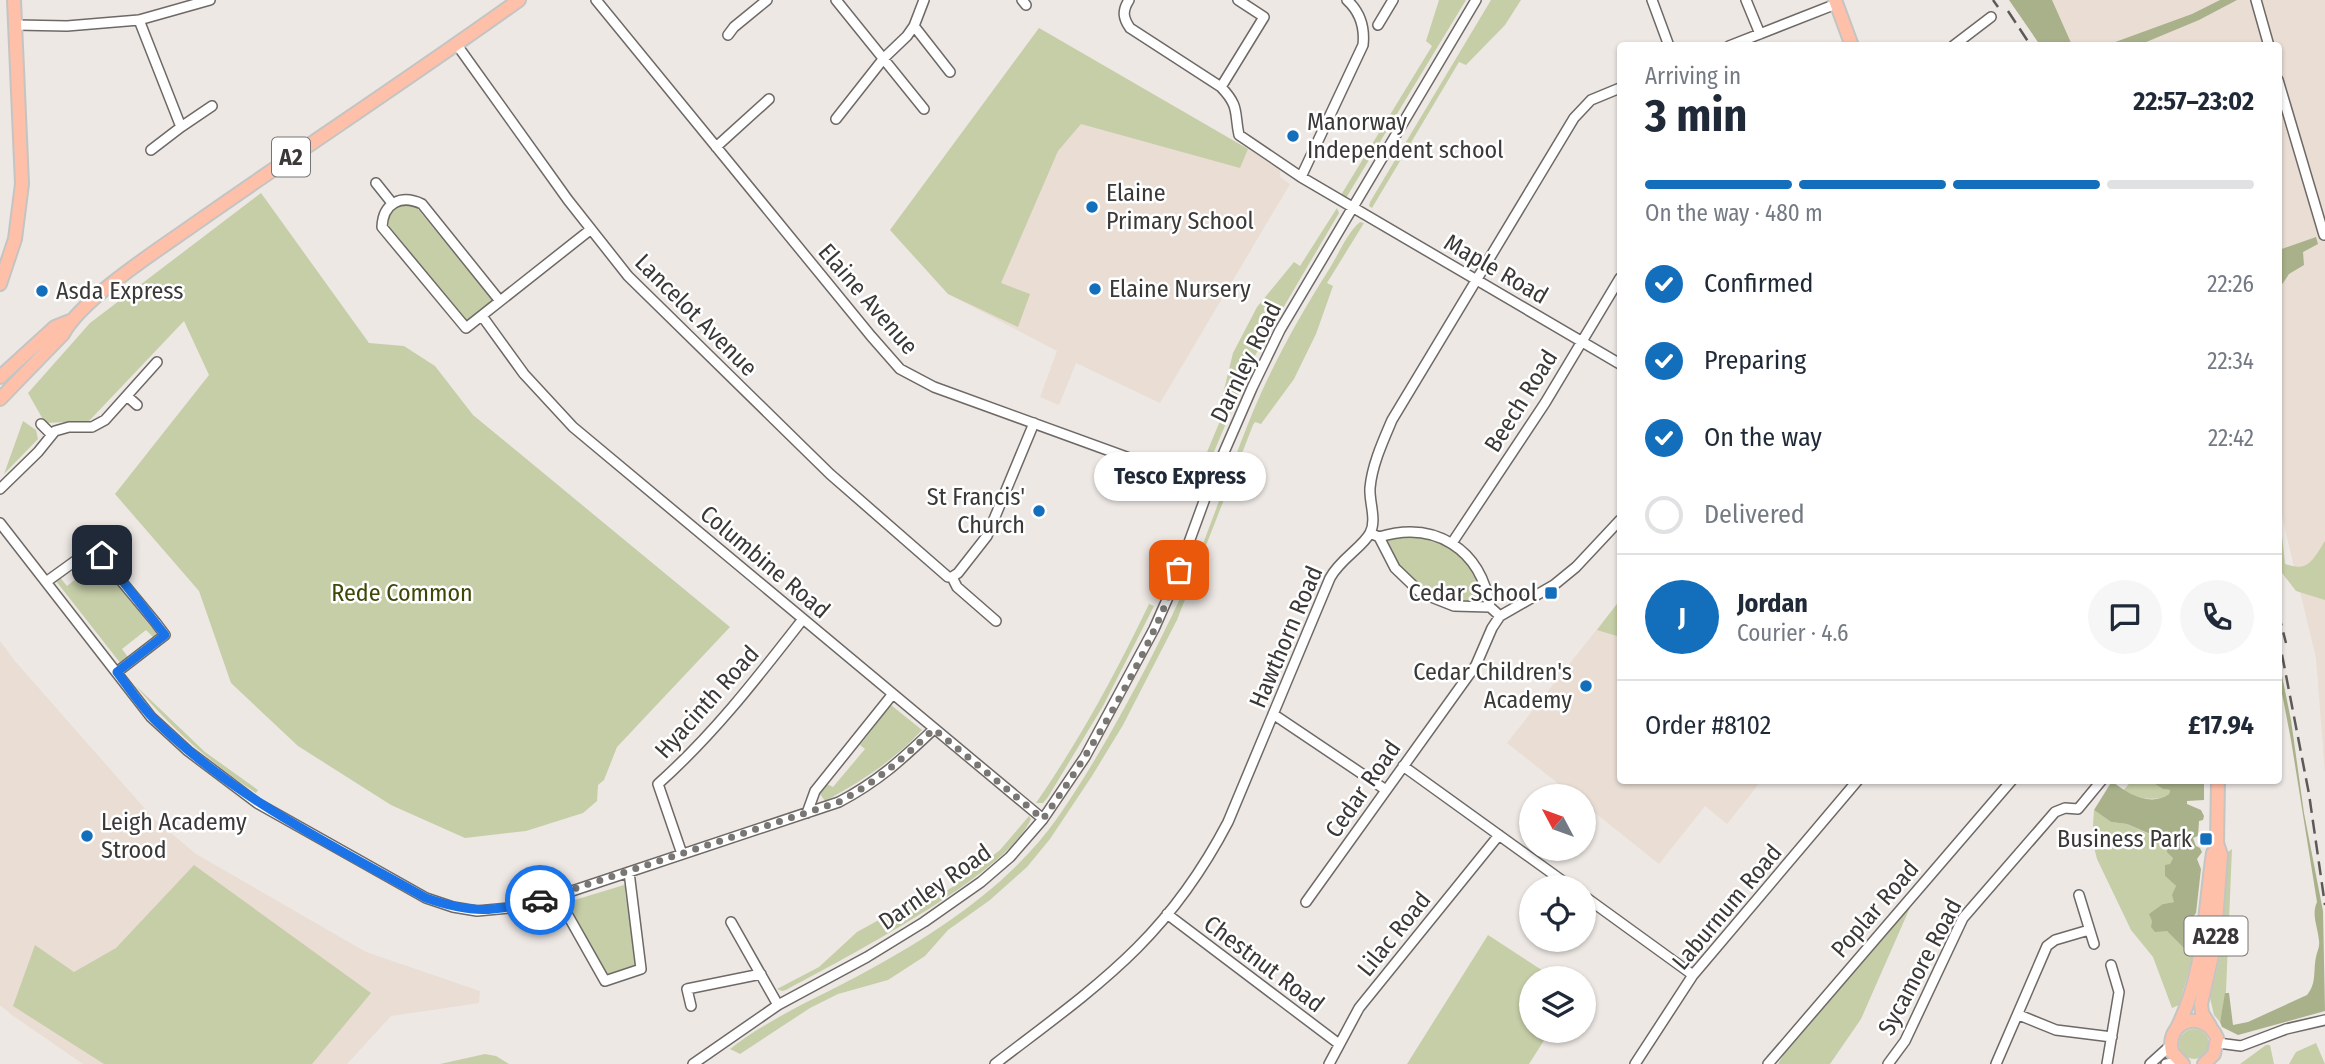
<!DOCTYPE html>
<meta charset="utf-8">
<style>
:root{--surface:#fff;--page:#f6f6f7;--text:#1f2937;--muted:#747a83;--line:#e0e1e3;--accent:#136fbc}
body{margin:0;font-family:"Fira Sans Condensed",sans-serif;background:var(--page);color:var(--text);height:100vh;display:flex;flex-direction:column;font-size:26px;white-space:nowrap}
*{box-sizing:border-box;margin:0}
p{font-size:23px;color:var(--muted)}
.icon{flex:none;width:38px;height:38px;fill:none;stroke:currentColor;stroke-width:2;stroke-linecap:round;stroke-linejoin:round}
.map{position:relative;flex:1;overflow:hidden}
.sheet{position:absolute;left:1617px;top:42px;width:665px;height:742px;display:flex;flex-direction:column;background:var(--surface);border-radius:7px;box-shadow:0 2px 5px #0004}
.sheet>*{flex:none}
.needle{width:46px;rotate:311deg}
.controls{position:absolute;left:1519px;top:784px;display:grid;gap:14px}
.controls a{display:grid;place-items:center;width:77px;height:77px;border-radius:50%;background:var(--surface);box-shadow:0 2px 5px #0004;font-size:35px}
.pin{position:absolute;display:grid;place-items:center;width:60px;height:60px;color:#fff;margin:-30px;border-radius:14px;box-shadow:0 4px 10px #0006}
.courier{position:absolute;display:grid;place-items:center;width:70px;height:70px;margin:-35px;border:5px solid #1a73e8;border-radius:50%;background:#fff;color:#222;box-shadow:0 2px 9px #0007}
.bubble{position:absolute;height:49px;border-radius:24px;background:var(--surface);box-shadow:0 2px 5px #0004;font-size:23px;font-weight:700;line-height:49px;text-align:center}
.headline em{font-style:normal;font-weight:700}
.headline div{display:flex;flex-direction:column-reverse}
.headline{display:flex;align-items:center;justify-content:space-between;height:119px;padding:0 28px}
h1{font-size:46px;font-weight:700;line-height:52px}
.bar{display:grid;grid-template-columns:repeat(4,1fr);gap:10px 7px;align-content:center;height:84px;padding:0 28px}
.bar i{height:9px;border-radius:5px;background:var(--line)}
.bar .on{background:var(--accent)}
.bar p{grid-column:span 4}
.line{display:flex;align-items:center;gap:18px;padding:0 28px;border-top:2px solid var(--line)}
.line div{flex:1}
.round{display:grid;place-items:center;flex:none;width:74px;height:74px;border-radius:37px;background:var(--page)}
ol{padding:0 28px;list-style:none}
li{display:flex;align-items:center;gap:21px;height:77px}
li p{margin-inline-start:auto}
li .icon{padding:7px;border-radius:50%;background:var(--accent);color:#fff;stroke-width:4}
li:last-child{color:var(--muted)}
li i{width:38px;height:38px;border:4px solid var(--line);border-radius:50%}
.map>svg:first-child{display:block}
.built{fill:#e9ddd4}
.green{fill:#c6cea8}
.forest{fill:#a9b18b}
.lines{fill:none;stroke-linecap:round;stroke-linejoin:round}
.minor-casing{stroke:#6e6966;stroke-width:12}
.major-casing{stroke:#c4c4c3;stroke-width:16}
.minor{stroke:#fff;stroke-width:9}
.major{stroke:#ffc0a9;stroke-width:12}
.rail{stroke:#5c5a58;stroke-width:2.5;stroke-dasharray:14 7;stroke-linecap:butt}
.done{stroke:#797674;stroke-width:7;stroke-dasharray:0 12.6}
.route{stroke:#1a73e8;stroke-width:9}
.poi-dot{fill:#136fbc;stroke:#fff;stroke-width:2.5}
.labels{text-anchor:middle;stroke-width:5;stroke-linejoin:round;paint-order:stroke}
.shield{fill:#fff;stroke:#767474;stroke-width:2}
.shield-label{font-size:23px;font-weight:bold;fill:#3b3938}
.poi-label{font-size:24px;fill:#3b3938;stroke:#fff;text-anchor:start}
.street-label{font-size:24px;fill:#3b3938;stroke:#fff}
.park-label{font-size:24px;fill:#3f4807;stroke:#fff}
</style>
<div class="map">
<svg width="2325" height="1064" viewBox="0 0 2325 1064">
<rect width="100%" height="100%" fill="#ede8e4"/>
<path class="built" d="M2021 0H2325V773L2316 658 2279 504 2278 46 2055 45Z
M1039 28 1248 149 1280 170V177L1290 184 1160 403 1076 363 1059 405 1040 397 1057 351 948 294 890 230Z
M1620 600V780L1761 781 1727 824 1705 806 1659 864 1584 804V796H1574L1507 743Z
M0 641 14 660 153 818 196 854 366 952 480 991 479 1003 391 1016 347 1064H83L12 1015 0 1005Z"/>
<path class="green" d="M1439 0H1466L1346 198 1341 195 1432 46 1426 41Z
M1491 0H1521L1505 25 1466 65 1459 62 1372 208 1369 206 1370 202Z
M1039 28 1248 149 1240 168 1081 124 1058 151 1001 283 1030 294 1018 327 948 294 890 230Z
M261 193 369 343 404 346 435 366 473 415 730 627 617 747 604 780 598 785 597 801 583 813 526 831 465 838 391 805 298 746 231 683 199 591 115 494 209 375 184 321 89 421 45 423 28 393 90 323Z
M410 204 417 208 487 293 490 292 495 302 466 324 390 234 387 218C392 208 398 205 410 204Z
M1337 208 1339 213 1253 359 1206 471 1201 477 1197 476 1225 409 1220 406 1233 353 1257 307 1294 262 1300 266Z
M1360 222 1364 223 1327 283 1333 286 1316 334 1294 379 1261 424 1255 422 1253 425 1177 620 1123 725 1092 776 1050 839 1027 867 990 900 948 930 925 956 888 980 838 994 810 1008 740 1054 730 1049C765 1021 816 998 856 977 931 937 1009 887 1058 817 1094 765 1124 710 1153 654 1166 628 1179 602 1190 576 1211 526 1228 474 1248 424 1269 371 1297 320 1328 271 1338 256 1346 234 1360 222Z
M23 421 36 430 38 439 4 474Z
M2279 527H2281L2285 564C2309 573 2313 559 2325 541V600L2296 591 2279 569Z
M1394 537C1403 537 1413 536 1422 537 1457 541 1480 573 1485 605 1431 602 1409 588 1384 540Z
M87 554H92L100 558V563L151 627 156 629V640L146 630 122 649 130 660 121 664 56 581 59 576 67 586 94 565Z
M1620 600V637L1597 630Z
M1149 604 1154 606 1148 618 1103 706 1048 797 1043 803H1036C1079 741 1116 673 1149 604Z
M135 685 205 752 258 790 256 793C210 763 170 727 135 685Z
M891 705 922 730C893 761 862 781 825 801L820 794 827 784 833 787 865 749 860 745Z
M2132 780 2150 781 2163 789 2170 790 2169 794C2156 803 2137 798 2123 791Z
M2094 810 2111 822 2127 824 2166 842 2167 849 2173 858 2165 876 2176 886 2174 902 2163 904 2167 931 2188 948 2194 944 2196 947 2179 1005 2172 1008 2153 957 2131 930 2097 859 2092 840Z
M1029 816 1031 819C1007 875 843 959 786 990L782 991 777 989 819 967 857 932 897 910 935 898 954 886 1000 850Z
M2232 849 2226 991 2220 1022 2214 1015 2210 998 2223 944 2224 855Z
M194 865 371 993 312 1064H104L13 1006 35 945 74 972 116 948Z
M624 885 628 890 625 891 636 966 606 975 571 908 568 909V902Z
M1912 903 1861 1019 1830 1064H1778L1785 1052 1860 961Z
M1488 935 1554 978H1531V1031H1550L1529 1064H1407Z
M2179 1044a15 15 0 1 1 30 0a15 15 0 1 1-30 0Z
M2316 1043 2325 1064H2289L2296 1052Z
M2266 1045H2270L2274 1064H2240Z
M485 1054 496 1056 509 1064H440Z"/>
<path class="forest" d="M2009 0H2052L2072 45H2040Z
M2220 0H2237L2199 20 2139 45H2107L2192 14Z
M2316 237 2318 244 2303 252 2304 265 2289 274 2279 289V250Z
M2279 661 2291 720 2304 813 2323 911 2325 1011 2238 1035 2222 1027 2220 1022 2225 993H2229L2233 1025 2248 1022 2307 995C2317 983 2313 971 2316 957 2317 951 2320 947 2319 941 2318 927 2311 915 2317 902L2291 740 2279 678Z
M2112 781C2127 794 2151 807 2169 794L2170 790 2163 789 2150 781H2204V800L2187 801V804L2201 810 2204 816 2203 820 2199 821 2198 836 2193 838 2196 846 2200 848 2202 852 2197 859 2201 869 2196 913 2193 917 2196 940 2194 944 2184 948 2167 931 2155 932 2151 927 2152 921 2149 914 2163 904 2174 902 2172 895 2176 886 2165 876V865L2170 864 2173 858 2167 852 2166 841 2127 824 2111 822 2094 810Z"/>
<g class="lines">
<g class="minor-casing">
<path id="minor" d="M596 0 871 336 900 369 934 387 1209 487
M836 0 924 109
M1022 0 1026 5
M1129 0C1122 11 1123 18 1130 28L1221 87C1240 107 1234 112 1239 135L1301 177 1620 364
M1652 0 1669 46
M1746 0 1760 34
M2256 0 2269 46
M139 20 181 127 151 150
M16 25 67 26 139 20 210 0
M1378 25 1393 0
M914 26 950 72
M728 35 734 27 767 0
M457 45 568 200 628 276 830 474 948 577H952L958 573 987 536 1034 423
M1729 46 1836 4
M1953 46 1991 17
M2278 80 2324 235
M1221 87 1264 17 1238 0
M836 119 884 58 907 36 914 26 924 0
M181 127 212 106
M716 147 769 99
M1301 177 1363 45C1365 27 1360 12 1347 0
M376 183 392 203
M500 301 422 204C401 194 383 203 382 227L466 328 590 230
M482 316 524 374 573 427 1043 819
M127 396 137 405
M41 424 51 434
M0 489 38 452 55 431 69 427H92L105 420 157 362
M0 523 151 717 188 751 257 803 426 898 453 907 477 911 509 908 557 896 839 802C879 781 901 760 934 729
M1370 533 1379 537 1395 568 1421 593 1454 606 1490 607 1500 616
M1379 537C1435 520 1481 549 1490 607
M1452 543 1545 403 1620 278
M952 577 957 587 996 621
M46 582 89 551 95 549 156 623 165 635 117 672
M1273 714 1386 790
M1403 766 1571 887
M807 813 815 791 892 695
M682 854 658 784C714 734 757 678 803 619
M2079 895 2094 944
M557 896 605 981 641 969 629 872
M1584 896 1693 975
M1306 902 1476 665 1492 628 1500 616 1554 585 1576 567 1620 520
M1167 914 1339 1044
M731 922 778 1005
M691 1006 687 989 761 974
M2019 1015 2056 1030 2112 1037
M2218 1043 2241 1046 2286 1029 2325 1020
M693 1064 778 1005 867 957 924 922 981 882 1010 857 1043 819 1085 757 1154 629 1173 586 1211 482 1252 388 1280 330 1476 0
M995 1064C1043 1027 1094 991 1137 948 1174 911 1204 868 1228 822L1330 578C1340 559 1363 547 1370 533 1377 520 1369 502 1370 488 1372 465 1383 441 1392 420L1574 118 1591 100 1620 88
M1329 1064 1359 1008 1499 835
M1635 1064 1693 975 1858 780
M1768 1064 2012 780
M1888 1064 1905 1041 1963 918 2055 812 2065 808 2078 809 2102 780
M1996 1064 2047 946 2055 940 2089 930
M2107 1064 2119 992 2111 965
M2150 1064 2171 1045
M2166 1064 2180 1062"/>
</g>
<g class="major-casing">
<path id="major" d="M1835 0 1852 46
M0 284 15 239 22 184 14 0
M0 377 55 327 70 321
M0 399 63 334C82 298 161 248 196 223 303 148 413 76 519 0
M2210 1026 2202 1013 2201 1004 2214 947 2221 855 2217 843 2218 780
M2177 1028C2205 972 2204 913 2213 853
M2183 1064 2172 1052C2165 1020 2204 1008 2217 1038L2214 1054 2204 1064"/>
</g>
<use href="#minor" class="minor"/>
<use href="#major" class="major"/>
<path class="rail" d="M1993 0 1998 7
M2008 11 2031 46
M2278 612 2286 643
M2278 634 2309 794 2325 905"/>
</g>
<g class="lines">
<path class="done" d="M540 900 839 802C878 781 902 759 934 729L1043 819C1095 746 1148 655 1179 570"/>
<path class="route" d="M102 555 165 635 117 672C129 688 140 705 154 719 232 797 330 844 426 898 472 914 493 912 540 900"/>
</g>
<g class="poi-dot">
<circle cx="1293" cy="136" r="7"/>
<circle cx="1092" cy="207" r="7"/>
<circle cx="1095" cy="289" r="7"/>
<circle cx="42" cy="291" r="7"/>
<circle cx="1039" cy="511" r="7"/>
<rect x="1544" y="586" width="14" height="14" rx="3.5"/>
<circle cx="1586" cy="686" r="7"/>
<circle cx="87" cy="836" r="7"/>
<rect x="2199" y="832" width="14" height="14" rx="3.5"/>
</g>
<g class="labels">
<g class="shield">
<rect x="272" y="137.5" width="38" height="39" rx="5"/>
<rect x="2184.5" y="916.5" width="63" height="39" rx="5"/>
</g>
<g class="shield-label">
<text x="291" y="165">A2</text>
<text x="2216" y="944">A228</text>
</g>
<g class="poi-label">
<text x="1307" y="130">Manorway<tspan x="1307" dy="28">Independent school</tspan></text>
<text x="1106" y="201">Elaine<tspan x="1106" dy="28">Primary School</tspan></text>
<text x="1109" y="297">Elaine Nursery</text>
<text x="56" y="299">Asda Express</text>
<text x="1025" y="505" text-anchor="end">St Francis'<tspan x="1025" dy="28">Church</tspan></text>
<text x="1537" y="601" text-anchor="end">Cedar School</text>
<text x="1572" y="680" text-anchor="end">Cedar Children's<tspan x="1572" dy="28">Academy</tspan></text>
<text x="101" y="830">Leigh Academy<tspan x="101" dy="28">Strood</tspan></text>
<text x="2192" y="847" text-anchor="end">Business Park</text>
</g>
<g class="street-label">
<text transform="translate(1496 269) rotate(30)" y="8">Maple Road</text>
<text transform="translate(868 299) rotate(49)" y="8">Elaine Avenue</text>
<text transform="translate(696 315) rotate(45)" y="8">Lancelot Avenue</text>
<text transform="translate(1246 362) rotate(-64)" y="8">Darnley Road</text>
<text transform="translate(1521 401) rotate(-58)" y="8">Beech Road</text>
<text transform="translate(765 562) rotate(40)" y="8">Columbine Road</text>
<text transform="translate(1286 637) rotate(-67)" y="8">Hawthorn Road</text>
<text transform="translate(707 702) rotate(-48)" y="8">Hyacinth Road</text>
<text transform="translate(1363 789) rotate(-55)" y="8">Cedar Road</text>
<text transform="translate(935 887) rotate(-35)" y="8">Darnley Road</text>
<text transform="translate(1727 907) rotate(-50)" y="8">Laburnum Road</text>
<text transform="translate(1875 909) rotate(-49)" y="8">Poplar Road</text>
<text transform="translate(1394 934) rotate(-51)" y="8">Lilac Road</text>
<text transform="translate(1264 964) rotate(37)" y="8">Chestnut Road</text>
<text transform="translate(1920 967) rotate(-62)" y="8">Sycamore Road</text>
</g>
<g class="park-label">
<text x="402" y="601">Rede Common</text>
</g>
</g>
</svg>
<div class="controls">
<a><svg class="needle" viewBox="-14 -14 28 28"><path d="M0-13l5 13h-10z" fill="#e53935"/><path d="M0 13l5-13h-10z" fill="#747a83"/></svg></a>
<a><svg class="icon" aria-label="locate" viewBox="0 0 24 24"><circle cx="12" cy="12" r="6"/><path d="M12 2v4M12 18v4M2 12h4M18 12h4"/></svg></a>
<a><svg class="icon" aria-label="layers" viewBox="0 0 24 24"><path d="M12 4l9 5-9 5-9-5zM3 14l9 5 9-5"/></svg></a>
</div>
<div class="pin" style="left:1179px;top:570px;background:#ea580c"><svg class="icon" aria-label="bag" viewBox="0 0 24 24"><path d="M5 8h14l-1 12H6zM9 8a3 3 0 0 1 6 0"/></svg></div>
<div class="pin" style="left:102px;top:555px;background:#1f2937"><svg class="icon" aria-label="home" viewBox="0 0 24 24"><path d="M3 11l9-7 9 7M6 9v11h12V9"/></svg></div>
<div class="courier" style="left:540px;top:900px"><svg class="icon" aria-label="car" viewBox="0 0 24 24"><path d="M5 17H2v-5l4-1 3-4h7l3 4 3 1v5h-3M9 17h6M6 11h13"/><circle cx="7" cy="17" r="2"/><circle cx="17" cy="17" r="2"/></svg></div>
<div class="bubble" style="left:1094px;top:452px;width:172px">Tesco Express</div>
<section class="sheet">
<div class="headline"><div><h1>3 min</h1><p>Arriving in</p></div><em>22:57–23:02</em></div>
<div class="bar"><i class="on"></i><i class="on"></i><i class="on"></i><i></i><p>On the way · 480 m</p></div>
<ol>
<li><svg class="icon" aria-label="check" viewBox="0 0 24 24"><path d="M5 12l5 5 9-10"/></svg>Confirmed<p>22:26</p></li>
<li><svg class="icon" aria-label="check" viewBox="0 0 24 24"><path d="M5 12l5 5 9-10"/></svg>Preparing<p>22:34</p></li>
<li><svg class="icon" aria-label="check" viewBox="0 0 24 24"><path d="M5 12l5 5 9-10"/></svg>On the way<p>22:42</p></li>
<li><i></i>Delivered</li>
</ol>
<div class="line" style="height:126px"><b class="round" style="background:var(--accent);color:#fff">J</b><div><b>Jordan</b><p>Courier · 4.6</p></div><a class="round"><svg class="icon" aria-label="chat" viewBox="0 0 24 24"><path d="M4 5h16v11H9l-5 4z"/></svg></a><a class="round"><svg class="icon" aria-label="phone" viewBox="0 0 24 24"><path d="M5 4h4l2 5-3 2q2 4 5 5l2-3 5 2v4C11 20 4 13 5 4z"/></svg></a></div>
<div class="line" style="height:91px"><div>Order #8102</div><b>£17.94</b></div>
</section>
</div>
